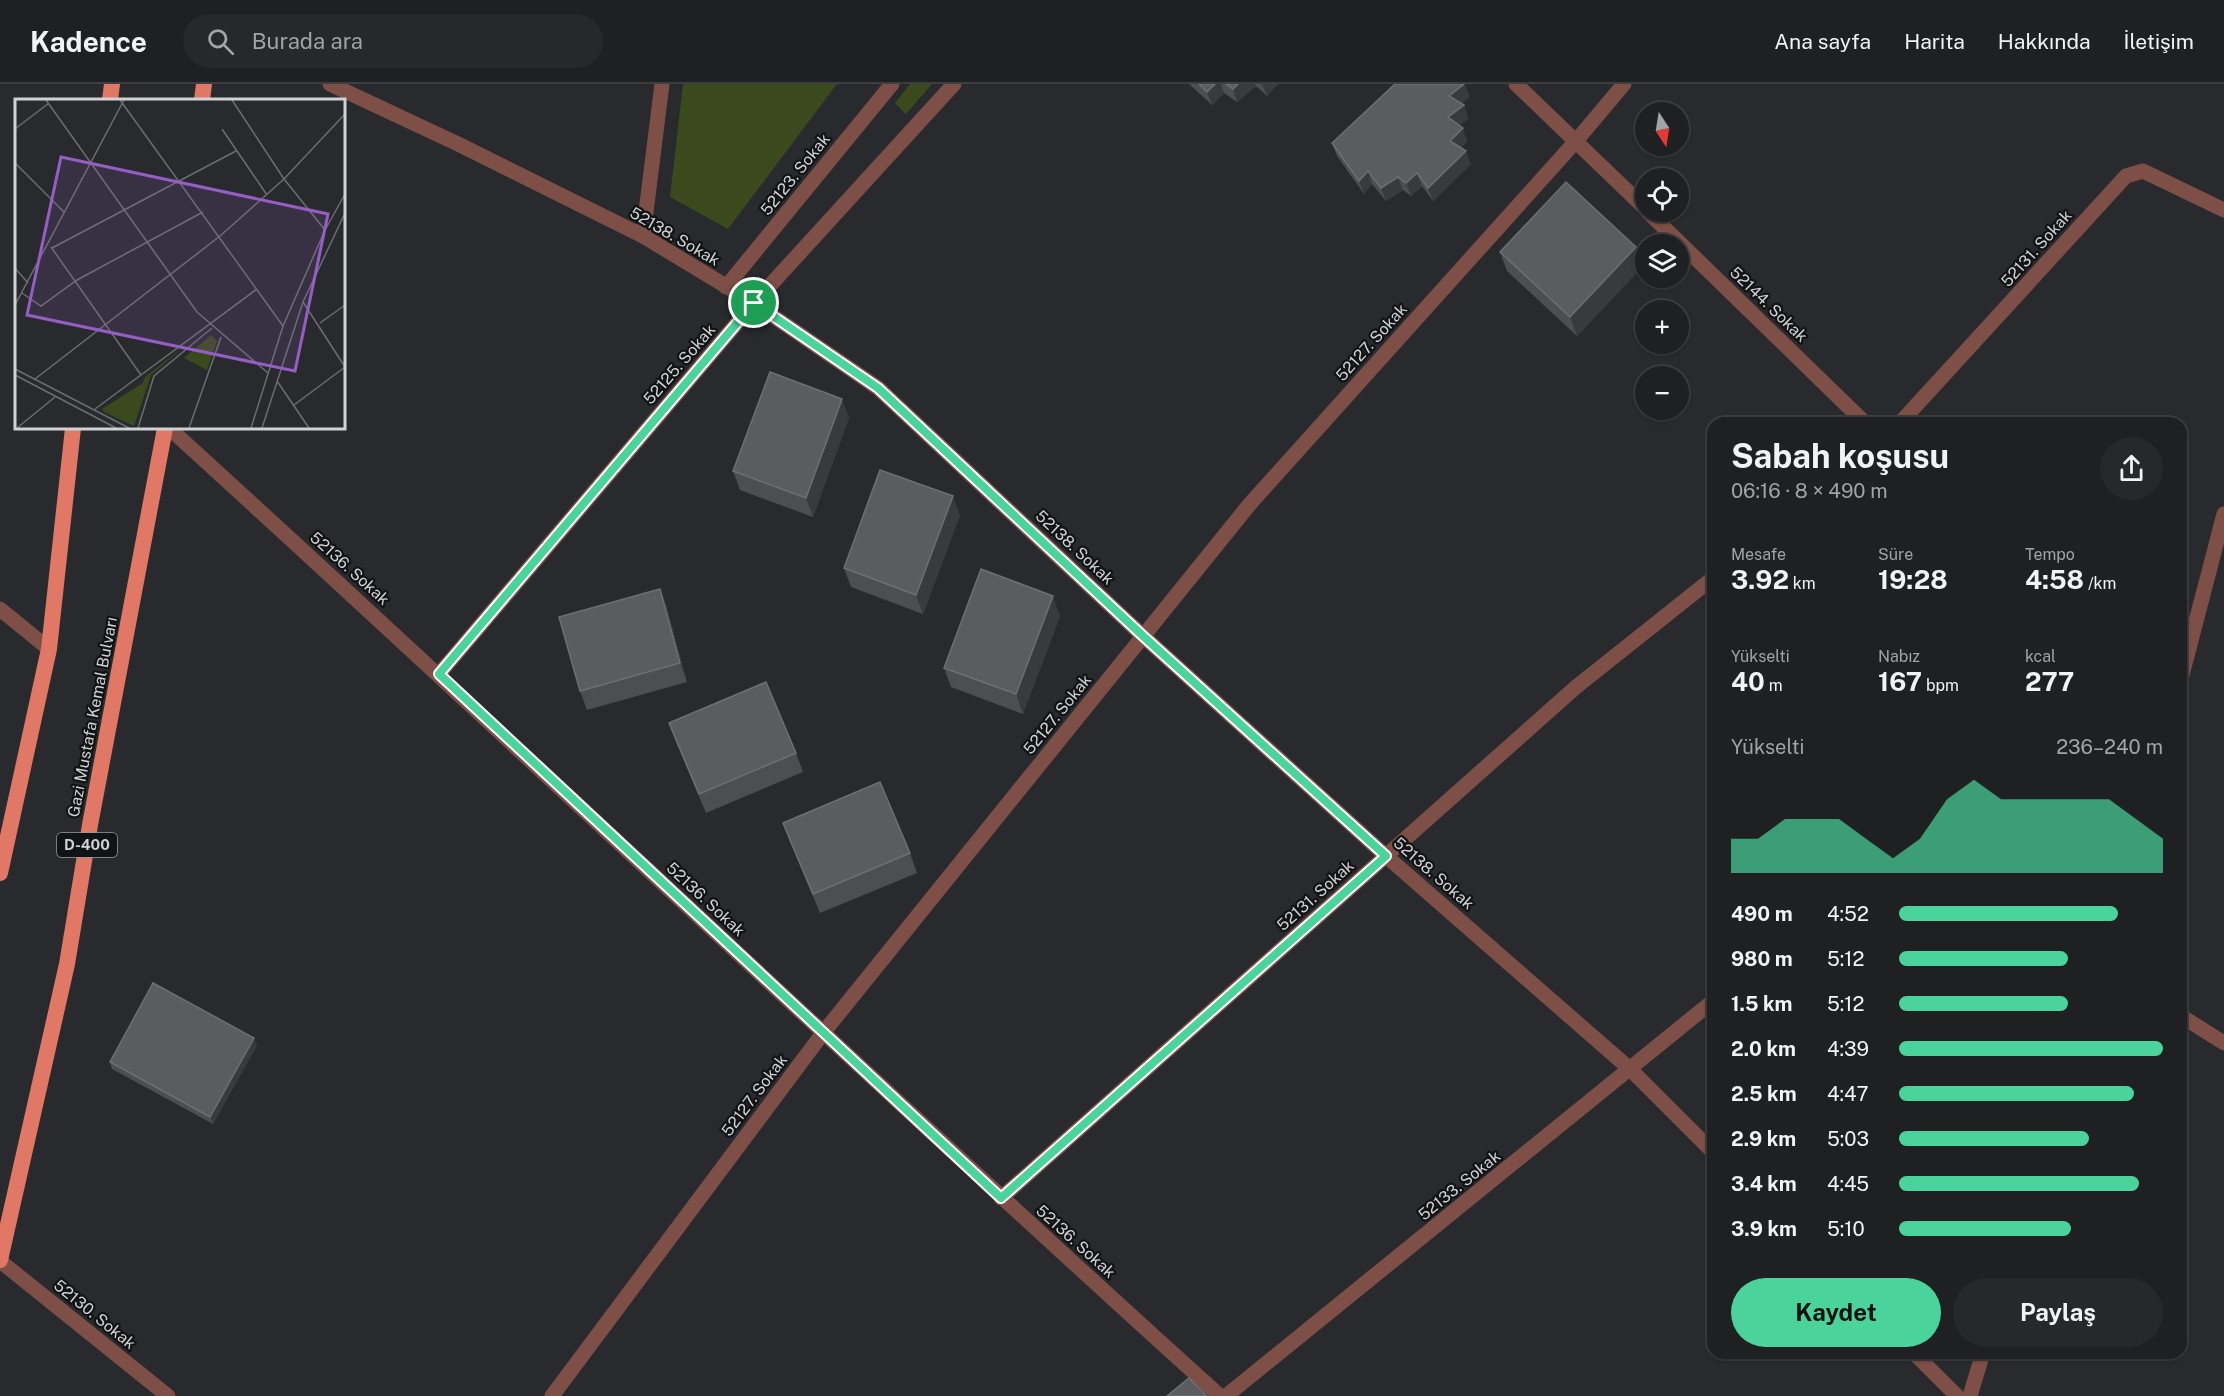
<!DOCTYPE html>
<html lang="tr">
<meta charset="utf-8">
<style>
:root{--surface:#1e2022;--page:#26282a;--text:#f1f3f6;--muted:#a1a3a5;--line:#3c3e40;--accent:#4ad49c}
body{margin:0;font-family:"Public Sans",sans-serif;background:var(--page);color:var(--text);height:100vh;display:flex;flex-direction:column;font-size:22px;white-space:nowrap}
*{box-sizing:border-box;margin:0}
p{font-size:20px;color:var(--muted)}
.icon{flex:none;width:33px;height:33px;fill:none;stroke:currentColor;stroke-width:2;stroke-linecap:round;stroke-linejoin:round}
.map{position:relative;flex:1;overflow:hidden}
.drawer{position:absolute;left:1707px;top:333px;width:480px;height:942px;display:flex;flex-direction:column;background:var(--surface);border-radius:18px;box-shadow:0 2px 4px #0004,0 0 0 2px var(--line)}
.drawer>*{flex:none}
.needle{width:39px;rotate:168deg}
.controls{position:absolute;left:1635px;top:18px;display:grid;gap:12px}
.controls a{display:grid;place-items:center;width:54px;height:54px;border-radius:50%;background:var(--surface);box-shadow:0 2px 4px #0004,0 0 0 2px var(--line);font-size:30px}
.pin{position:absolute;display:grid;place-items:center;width:51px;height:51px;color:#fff;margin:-26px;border:3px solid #fff;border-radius:50%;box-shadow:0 2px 6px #0007}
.round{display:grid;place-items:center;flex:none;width:63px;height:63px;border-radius:32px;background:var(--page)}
.head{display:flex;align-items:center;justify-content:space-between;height:102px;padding:0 24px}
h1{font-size:33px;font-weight:700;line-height:45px}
.figures{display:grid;grid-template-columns:repeat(3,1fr);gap:9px;height:102px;padding:6px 24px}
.figures div{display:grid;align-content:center}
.figures b{font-size:26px;font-weight:700}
.figures small{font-size:16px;font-weight:400}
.figures p{font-size:16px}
.chart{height:168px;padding:12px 24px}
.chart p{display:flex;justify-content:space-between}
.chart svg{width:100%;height:108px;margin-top:6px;fill:var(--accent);opacity:.7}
.primary-button{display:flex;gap:12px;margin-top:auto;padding:12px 24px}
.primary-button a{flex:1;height:69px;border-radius:36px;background:var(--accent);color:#111;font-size:24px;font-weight:700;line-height:69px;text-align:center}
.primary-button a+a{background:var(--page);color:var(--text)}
ul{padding:0 24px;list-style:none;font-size:20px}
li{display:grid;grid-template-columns:96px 72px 1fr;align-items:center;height:45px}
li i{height:15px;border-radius:8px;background:var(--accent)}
header{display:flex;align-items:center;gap:36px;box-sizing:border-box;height:84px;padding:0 30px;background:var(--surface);border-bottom:2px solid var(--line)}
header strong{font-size:28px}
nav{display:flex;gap:33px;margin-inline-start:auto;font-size:21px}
.search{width:420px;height:54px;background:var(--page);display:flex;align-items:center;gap:15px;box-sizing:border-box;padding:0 21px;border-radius:33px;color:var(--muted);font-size:22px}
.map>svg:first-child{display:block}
.green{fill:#3b4a1c}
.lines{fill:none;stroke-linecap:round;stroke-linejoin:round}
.minor{stroke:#7e4f47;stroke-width:15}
.trunk{stroke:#e07865;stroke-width:16}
.wall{fill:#4c4e52}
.shaded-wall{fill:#383a3d}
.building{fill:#5a5c60;stroke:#6d6f72;stroke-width:1.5}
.route-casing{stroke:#fff;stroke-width:12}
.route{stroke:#4ad49c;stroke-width:8}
.labels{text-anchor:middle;stroke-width:4.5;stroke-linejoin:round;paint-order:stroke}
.shield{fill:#121314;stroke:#97999a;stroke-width:1.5}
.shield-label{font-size:15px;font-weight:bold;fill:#d0d2d4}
.street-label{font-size:16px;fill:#d0d2d4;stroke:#121314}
.inset-road{fill:none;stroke:#6b6d70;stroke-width:1.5}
.view{fill:#945ec5;fill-opacity:0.15;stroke:#945ec5;stroke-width:3}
.inset-edge{fill:none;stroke:#d0d2d4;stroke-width:3}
</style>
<header>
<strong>Kadence</strong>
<div class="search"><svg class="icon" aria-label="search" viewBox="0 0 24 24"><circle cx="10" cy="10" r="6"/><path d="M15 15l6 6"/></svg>Burada ara</div>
<nav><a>Ana sayfa</a><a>Harita</a><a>Hakkında</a><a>İletişim</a></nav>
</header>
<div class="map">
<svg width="2224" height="1312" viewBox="0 0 2224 1312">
<rect width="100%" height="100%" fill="#282a2d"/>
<path class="green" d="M683,0H837L728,145L670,113Z
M910,0H932L906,30L895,19Z"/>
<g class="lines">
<path class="minor" d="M330,0L458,60L643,152L754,219L878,304L1143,552L1386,772L1630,985L1713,1068
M1516,0L1646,125
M1648,128L1865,339
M643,152L662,0
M726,203L892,0
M1900,339L2126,92L2143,87L2224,126
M169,344C521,664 866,993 1220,1312
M0,525L49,565
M439,590L754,219L954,0
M2181,595L2224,430
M2181,932L2224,959
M1001,1114L1576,603L1713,494
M0,1177L168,1312
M1914,1269L1957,1312
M552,1312L823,949L1249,421L1576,57L1624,0
M1226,1312L1713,917
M1970,1312L1983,1269"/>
<path class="trunk" d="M110,16L112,0
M202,16L204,0
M0,789L49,565L73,344
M0,1176L67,880L90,741L165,344"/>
</g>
<path class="wall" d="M1189,0H1278L1267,12L1256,2L1237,18L1224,9L1212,21Z
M1470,12L1461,20L1464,21L1468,35L1459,41L1467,57L1461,64L1471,80L1433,117L1422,102L1411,112L1403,106L1386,117L1372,100L1364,110L1337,72L1332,59Z
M1636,163L1643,182L1577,252L1507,187L1500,168Z
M849,334L813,433L740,406L733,387Z
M960,431L923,530L851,503L844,484Z
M660,505L667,524L687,598L587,626L580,607Z
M1060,532L1023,630L951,603L944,584Z
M669,639L796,669L803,688L706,729L676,658Z
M783,739L910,769L917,789L820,829L790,758Z
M257,961L213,1040L112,985L110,978Z"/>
<path class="shaded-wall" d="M1215,0H1221L1224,9L1212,21L1207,8Z
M1238,0H1255L1256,2L1237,18L1233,5Z
M1262,0H1278L1267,12Z
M1464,0H1465L1470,12L1454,25L1449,12Z
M1464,21L1468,35L1453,46L1448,33Z
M1463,44L1467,57L1455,70L1450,57Z
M1466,67L1471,80L1433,117L1428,104Z
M1368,87L1372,100L1364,110L1359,97Z
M1417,89L1422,102L1411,112L1406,99Z
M1398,93L1403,106L1386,117L1381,104Z
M1636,163L1643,182L1577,252L1570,233Z
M842,315L849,334L813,433L806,414Z
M953,412L960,431L923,530L916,511Z
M660,505L667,524L687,598L680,579Z
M1053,512L1060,532L1023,630L1016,610Z
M254,954L257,961L213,1040L210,1033Z"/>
<path class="building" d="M1199,0H1215L1207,8Z
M1226,0H1238L1233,5Z
M1395,0H1464L1449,12L1464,21L1448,33L1463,44L1450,57L1466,67L1428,104L1417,89L1406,99L1398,93L1381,104L1368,87L1359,97L1332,59Z
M1566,98L1636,163L1570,233L1500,168Z
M770,288L842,315L806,414L733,387Z
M880,386L953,412L916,511L844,484Z
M981,485L1053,512L1016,610L944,584Z
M660,505L680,579L580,607L559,533Z
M766,598L796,669L699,710L669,639Z
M880,698L910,769L813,810L783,739Z
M153,899L254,954L210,1033L110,978Z
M1189,1294L1207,1312H1167Z"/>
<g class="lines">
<defs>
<path id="route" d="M754,219L878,304L1143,552L1386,772L1001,1114L439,590Z"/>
</defs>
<use href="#route" class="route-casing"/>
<use href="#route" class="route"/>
</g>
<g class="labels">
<rect class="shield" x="57" y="749" width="60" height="24" rx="4.5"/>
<g class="shield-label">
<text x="87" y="766">D-400</text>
</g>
<g class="street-label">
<text transform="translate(795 90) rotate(-51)" y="6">52123. Sokak</text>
<text transform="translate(675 152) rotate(30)" y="6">52138. Sokak</text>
<text transform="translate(2036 164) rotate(-48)" y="6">52131. Sokak</text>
<text transform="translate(1769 220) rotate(44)" y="6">52144. Sokak</text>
<text transform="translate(1371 258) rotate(-48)" y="6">52127. Sokak</text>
<text transform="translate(679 280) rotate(-49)" y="6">52125. Sokak</text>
<text transform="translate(1075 463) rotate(43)" y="6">52138. Sokak</text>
<text transform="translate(350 484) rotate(42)" y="6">52136. Sokak</text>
<text transform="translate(1057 630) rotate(-51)" y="6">52127. Sokak</text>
<text transform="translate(92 633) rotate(-79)" y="6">Gazi Mustafa Kemal Bulvarı</text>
<text transform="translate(1434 789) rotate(41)" y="6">52138. Sokak</text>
<text transform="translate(1315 811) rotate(-42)" y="6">52131. Sokak</text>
<text transform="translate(706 815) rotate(43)" y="6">52136. Sokak</text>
<text transform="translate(754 1011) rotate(-53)" y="6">52127. Sokak</text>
<text transform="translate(1459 1101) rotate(-39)" y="6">52133. Sokak</text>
<text transform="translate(1076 1157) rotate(42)" y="6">52136. Sokak</text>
<text transform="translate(95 1230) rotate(39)" y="6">52130. Sokak</text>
</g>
</g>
<g transform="translate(15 15)">
<rect width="330" height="330" fill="#282a2d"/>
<path d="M196,236L202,242L192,271L169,259ZM171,246L136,276L119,327L89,313L87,310L128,284L130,278Z" fill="#3b4a1c"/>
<path class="inset-road" d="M31,1L182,213L253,274M105,1L268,227M217,1L269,80L310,131M0,30L34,4M207,30L252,96M0,64L49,113M36,148L126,276M37,149L221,52M0,169L13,184M7,194L26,207L62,181L188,113M288,203L330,268M0,206L109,1M305,224L330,206M0,270L114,329M0,276L101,329M20,280L205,137L269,80L330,15M262,282L294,329M279,306L330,268M80,310L242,190M2,329L40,298M123,329L139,277L197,229M174,329L206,238M236,329L268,227L310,131L330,95M247,329L288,203L330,114"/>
<path class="view" d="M46,58L313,115L280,272L12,216Z"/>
<rect width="330" height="330" class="inset-edge"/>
</g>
</svg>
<div class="controls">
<a><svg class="needle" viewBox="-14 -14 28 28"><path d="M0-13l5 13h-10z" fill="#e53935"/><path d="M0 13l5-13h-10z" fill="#a1a3a5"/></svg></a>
<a><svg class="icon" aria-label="locate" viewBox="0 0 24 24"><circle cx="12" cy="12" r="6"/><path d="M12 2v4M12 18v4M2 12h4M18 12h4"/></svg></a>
<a><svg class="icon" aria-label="layers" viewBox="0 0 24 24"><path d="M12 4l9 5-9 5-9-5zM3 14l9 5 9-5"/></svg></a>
<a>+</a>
<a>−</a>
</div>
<div class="pin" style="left:754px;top:219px;background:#1e9e55"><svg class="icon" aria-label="arrive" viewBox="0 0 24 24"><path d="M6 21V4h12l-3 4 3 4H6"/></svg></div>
<section class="drawer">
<div class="head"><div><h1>Sabah koşusu</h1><p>06:16 · 8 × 490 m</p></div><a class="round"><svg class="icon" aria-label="share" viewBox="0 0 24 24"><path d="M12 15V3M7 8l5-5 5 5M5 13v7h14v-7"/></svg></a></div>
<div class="figures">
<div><p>Mesafe</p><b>3.92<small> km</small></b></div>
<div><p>Süre</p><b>19:28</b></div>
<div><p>Tempo</p><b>4:58<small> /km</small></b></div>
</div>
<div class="figures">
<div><p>Yükselti</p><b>40<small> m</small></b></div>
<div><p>Nabız</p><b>167<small> bpm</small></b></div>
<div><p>kcal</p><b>277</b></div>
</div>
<div class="chart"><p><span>Yükselti</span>236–240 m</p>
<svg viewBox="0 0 160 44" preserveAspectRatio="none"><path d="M0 44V30L10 30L20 22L30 22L40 22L50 30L60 38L70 30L80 14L90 6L100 14L110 14L120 14L130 14L140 14L150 22L160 30V44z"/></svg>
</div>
<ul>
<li><b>490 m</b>4:52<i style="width:83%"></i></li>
<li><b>980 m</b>5:12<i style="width:64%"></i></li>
<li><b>1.5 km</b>5:12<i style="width:64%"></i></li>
<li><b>2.0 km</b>4:39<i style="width:100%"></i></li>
<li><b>2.5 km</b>4:47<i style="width:89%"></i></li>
<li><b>2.9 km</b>5:03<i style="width:72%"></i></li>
<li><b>3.4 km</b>4:45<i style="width:91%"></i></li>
<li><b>3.9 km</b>5:10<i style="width:65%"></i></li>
</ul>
<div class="primary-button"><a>Kaydet</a><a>Paylaş</a></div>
</section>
</div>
